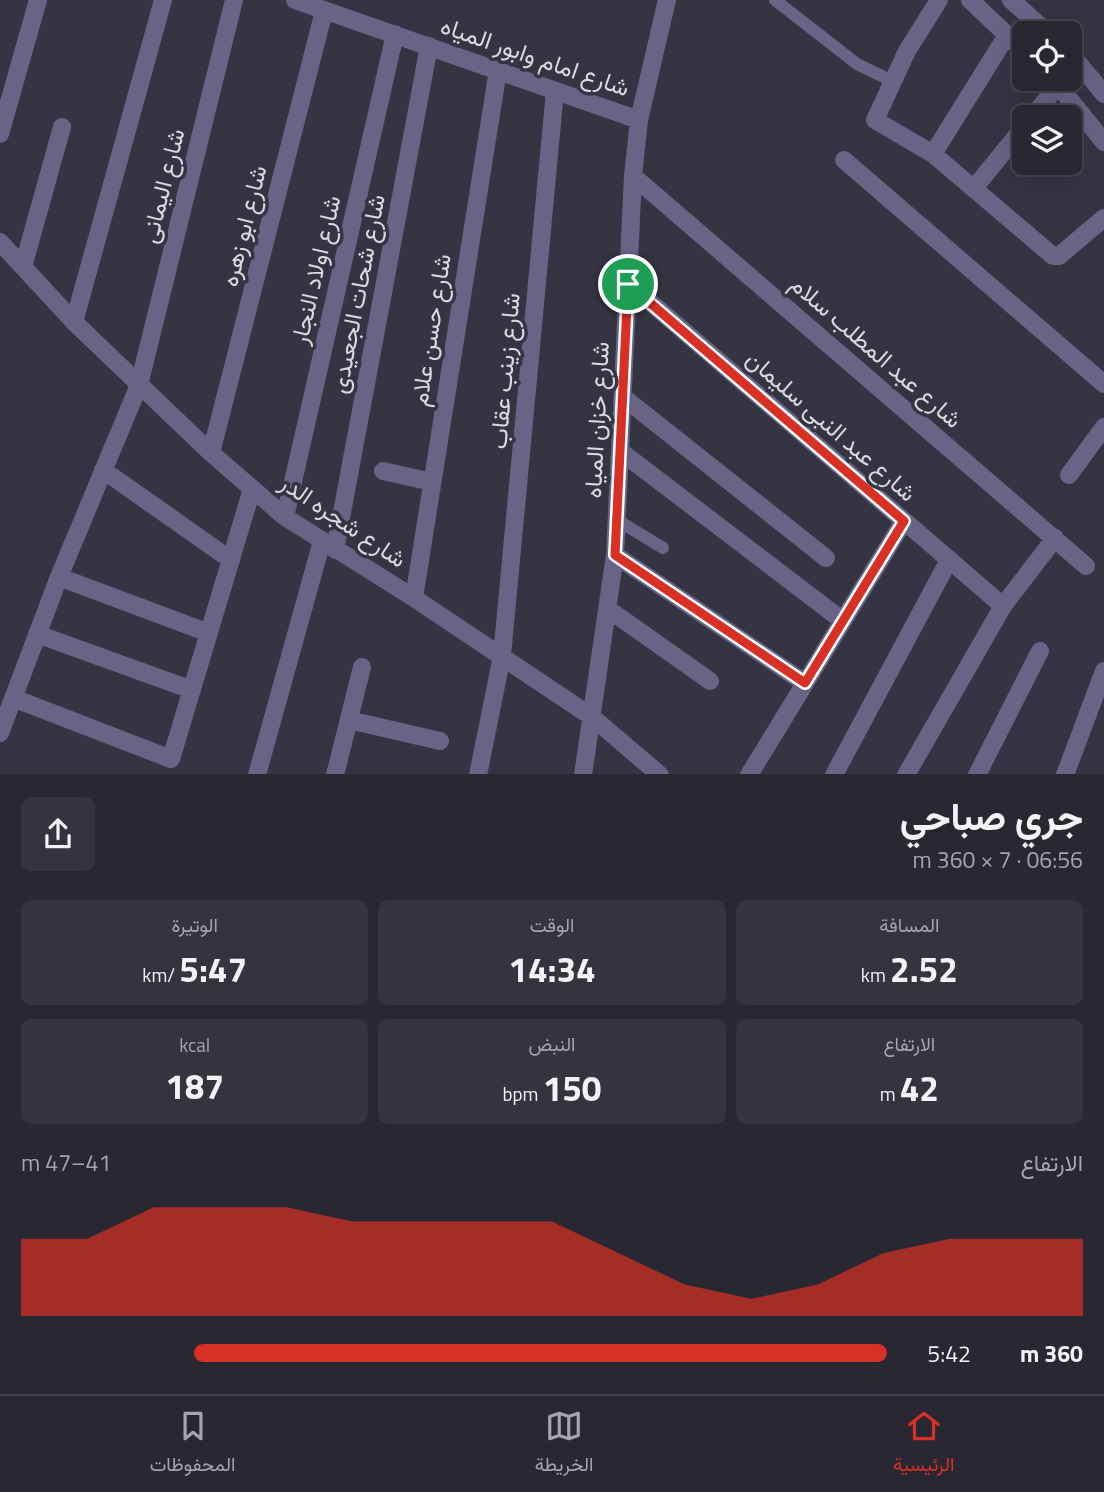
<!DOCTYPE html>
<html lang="ar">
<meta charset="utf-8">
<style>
:root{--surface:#282732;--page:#34333e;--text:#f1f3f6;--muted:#a5a5ac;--line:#44444d;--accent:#d93025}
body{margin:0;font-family:"Titillium Web",Vazirmatn,sans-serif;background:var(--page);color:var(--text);direction:rtl;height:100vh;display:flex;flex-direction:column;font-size:26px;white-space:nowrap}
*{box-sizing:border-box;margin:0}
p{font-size:23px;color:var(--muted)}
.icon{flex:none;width:38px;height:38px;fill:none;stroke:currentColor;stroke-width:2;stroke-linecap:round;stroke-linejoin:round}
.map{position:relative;height:774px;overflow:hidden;direction:ltr}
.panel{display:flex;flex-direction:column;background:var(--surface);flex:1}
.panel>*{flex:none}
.buttons{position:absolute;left:1012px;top:21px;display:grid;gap:14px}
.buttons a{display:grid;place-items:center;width:70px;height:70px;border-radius:10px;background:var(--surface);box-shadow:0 7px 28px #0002,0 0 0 2px var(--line);font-size:35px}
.pin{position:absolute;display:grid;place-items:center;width:60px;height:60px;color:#fff;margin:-30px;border:4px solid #fff;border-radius:50%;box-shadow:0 2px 7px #0007}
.round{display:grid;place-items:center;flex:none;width:74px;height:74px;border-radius:10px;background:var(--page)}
.summary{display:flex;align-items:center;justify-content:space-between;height:119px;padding:0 21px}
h1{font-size:38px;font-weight:700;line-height:52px}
.figures{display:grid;grid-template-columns:repeat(3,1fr);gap:10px;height:119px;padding:7px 21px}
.figures div{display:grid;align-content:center;border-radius:10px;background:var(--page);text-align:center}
.figures b{font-size:35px;font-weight:700}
.figures small{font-size:19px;font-weight:400}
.figures p{font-size:19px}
.chart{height:196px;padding:14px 21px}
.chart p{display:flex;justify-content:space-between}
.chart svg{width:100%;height:126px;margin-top:7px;fill:var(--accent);opacity:.7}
ul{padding:0 21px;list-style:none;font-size:23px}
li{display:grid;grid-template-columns:112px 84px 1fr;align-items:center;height:52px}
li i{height:18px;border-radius:9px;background:var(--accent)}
.menu{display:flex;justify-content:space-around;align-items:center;height:98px;border-top:2px solid var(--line);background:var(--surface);font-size:19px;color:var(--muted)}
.menu a{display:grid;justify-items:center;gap:4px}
.menu .on{color:var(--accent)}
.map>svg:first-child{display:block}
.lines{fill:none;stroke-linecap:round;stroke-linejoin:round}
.lane{stroke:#676486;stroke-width:12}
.street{stroke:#676486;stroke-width:18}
.route-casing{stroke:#fff;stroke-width:14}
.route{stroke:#d93025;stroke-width:9}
.labels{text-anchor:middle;stroke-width:7;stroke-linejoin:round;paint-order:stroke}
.street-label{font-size:24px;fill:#d9d9e2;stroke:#353443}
</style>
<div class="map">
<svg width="1104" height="775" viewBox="0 0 1104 775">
<rect width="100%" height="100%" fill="#353443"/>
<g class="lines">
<path class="lane" d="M775,0L857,64L892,81
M617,520L663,548"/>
<path class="street" d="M295,0L639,120
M939,0L907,51L875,120L933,154L1053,256H1059L1104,218
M970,0L1024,51
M1011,0L1048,33
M1069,52L1104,94
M1053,79L1104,142
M1032,117L1059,84
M0,134L38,0
M933,154L1007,35
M844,160L1104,384
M633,176L1086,566
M975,187L1024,127
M0,242L74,322L211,453L285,517L414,598L592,717L660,775
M23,267L62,127
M628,283L1003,606
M74,322L163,0
M623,397L826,558
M620,451L843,621
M211,453L324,11
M103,470L231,560
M383,471L432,482
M1069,475L1104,427
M285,517L395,34
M335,550L429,46
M615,555L805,683
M59,577L209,633
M414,598L498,70
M608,609L710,681
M37,634L192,690
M13,698L171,759L252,489
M349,720L440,741
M0,733L59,577L139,385L234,0
M257,775L322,541
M335,775L362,667
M478,775L502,656L555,91
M583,775L615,555L633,176L639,120L667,0
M749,775L904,521
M834,775L949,560
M906,775L1003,606L1055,538
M977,775L1040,651
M1065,775L1104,671"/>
</g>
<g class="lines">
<defs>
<path id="route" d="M628,284L904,521L805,683L615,555Z"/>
</defs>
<use href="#route" class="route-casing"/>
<use href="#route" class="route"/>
</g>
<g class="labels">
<g class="street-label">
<text transform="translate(535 57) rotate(19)" y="8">شارع امام وابور المياه</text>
<text transform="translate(163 186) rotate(-76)" y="8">شارع اليمانى</text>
<text transform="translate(244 226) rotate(-76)" y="8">شارع ابو زهره</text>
<text transform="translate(316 270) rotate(-77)" y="8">شارع اولاد النجار</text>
<text transform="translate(358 294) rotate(-79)" y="8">شارع شحات الجعيدى</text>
<text transform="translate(431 330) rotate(-81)" y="8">شارع حسن علام</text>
<text transform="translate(876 352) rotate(41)" y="8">شارع عبد المطلب سلام</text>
<text transform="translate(505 371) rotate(-85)" y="8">شارع زينب عقاب</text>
<text transform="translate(597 420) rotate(-87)" y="8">شارع خزان المياه</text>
<text transform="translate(831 426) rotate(41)" y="8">شارع عبد النبى سليمان</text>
<text transform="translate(343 521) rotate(34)" y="8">شارع شجره الدر</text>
</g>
</g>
</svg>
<div class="buttons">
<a><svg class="icon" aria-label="locate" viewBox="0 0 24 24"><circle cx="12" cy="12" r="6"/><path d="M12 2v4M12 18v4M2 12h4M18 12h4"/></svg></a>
<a><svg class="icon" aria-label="layers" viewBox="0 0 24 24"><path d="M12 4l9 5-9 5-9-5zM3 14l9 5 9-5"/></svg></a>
</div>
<div class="pin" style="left:628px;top:284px;background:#1e9e55"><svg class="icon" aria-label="arrive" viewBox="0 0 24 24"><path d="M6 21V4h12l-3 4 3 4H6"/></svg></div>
</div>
<section class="panel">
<div class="summary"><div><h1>جري صباحي</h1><p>06:56 · 7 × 360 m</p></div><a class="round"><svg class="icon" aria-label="share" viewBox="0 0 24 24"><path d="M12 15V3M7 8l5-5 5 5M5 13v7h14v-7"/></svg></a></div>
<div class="figures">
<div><p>المسافة</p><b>2.52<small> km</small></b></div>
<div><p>الوقت</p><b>14:34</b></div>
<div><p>الوتيرة</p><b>5:47<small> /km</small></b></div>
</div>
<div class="figures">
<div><p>الارتفاع</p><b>42<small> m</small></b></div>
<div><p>النبض</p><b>150<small> bpm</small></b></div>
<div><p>kcal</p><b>187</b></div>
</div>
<div class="chart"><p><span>الارتفاع</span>41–47 m</p>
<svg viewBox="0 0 160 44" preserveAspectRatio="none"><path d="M0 44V17L10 17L20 6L30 6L40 6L50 11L60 11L70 11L80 11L90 22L100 33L110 38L120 33L130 22L140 17L150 17L160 17V44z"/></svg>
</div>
<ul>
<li><b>360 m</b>5:42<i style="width:80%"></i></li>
</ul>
</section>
<nav class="menu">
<a class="on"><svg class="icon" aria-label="home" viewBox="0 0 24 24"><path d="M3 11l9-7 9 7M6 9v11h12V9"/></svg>الرئيسية</a>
<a><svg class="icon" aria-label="map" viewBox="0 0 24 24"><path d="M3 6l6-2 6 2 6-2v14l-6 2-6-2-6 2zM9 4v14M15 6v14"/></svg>الخريطة</a>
<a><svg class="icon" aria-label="saved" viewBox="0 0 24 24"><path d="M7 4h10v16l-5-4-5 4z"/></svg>المحفوظات</a>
</nav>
